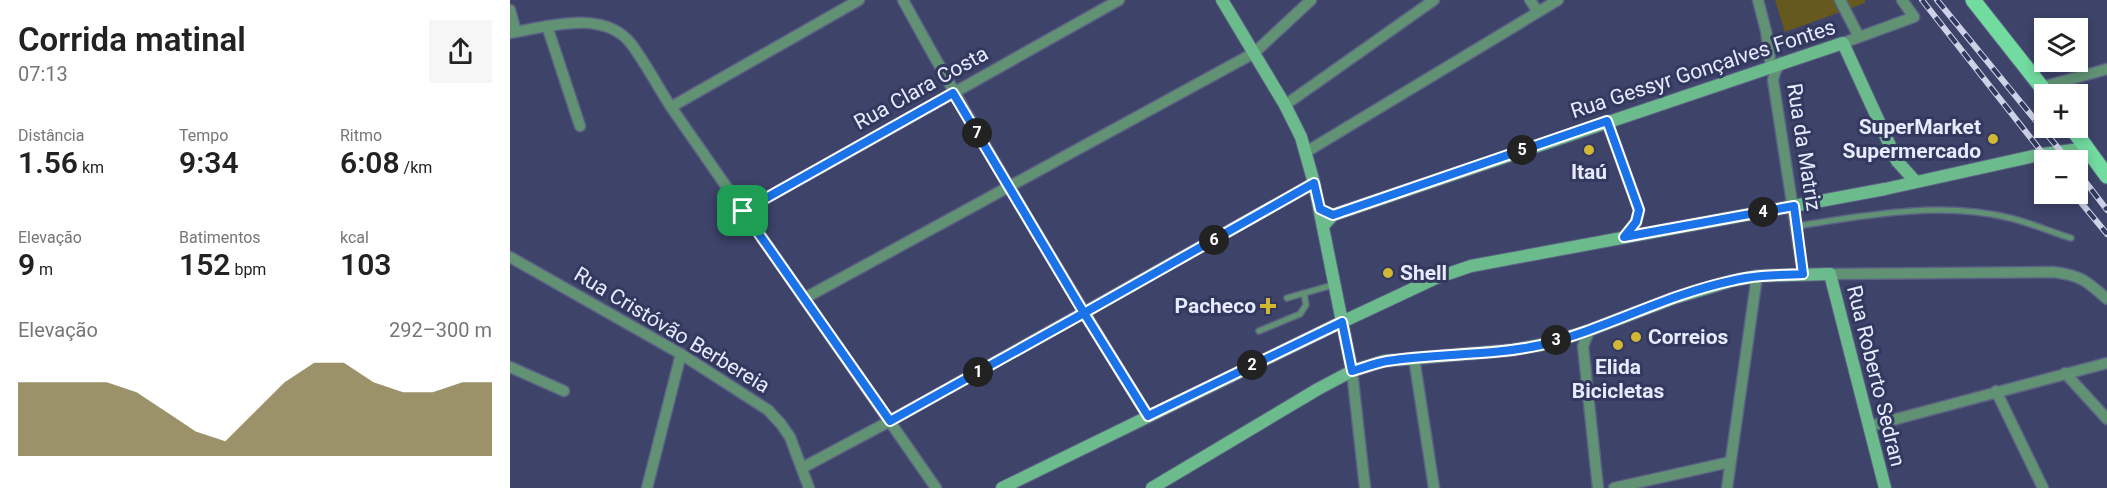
<!DOCTYPE html>
<html lang="pt">
<meta charset="utf-8">
<style>
:root{--surface:#fff;--page:#f6f6f6;--text:#222;--muted:#767676;--accent:#71652b}
body{margin:0;font-family:Roboto,sans-serif;background:var(--page);color:var(--text);height:100vh;display:flex;flex-direction:column;font-size:22px;white-space:nowrap}
*{box-sizing:border-box;margin:0}
p{font-size:20px;color:var(--muted)}
.icon{flex:none;width:33px;height:33px;fill:none;stroke:currentColor;stroke-width:2;stroke-linecap:round;stroke-linejoin:round}
.map{position:relative;flex:1;overflow:hidden}
.details{display:flex;flex-direction:column;background:var(--surface);width:510px}
.details>*{flex:none}
.buttons{position:absolute;left:1524px;top:18px;display:grid;gap:12px}
.buttons a{display:grid;place-items:center;width:54px;height:54px;border-radius:0px;background:var(--surface);box-shadow:0 3px 9px #0003;font-size:30px}
.pin{position:absolute;display:grid;place-items:center;width:51px;height:51px;color:#fff;margin:-26px;border-radius:12px;box-shadow:0 3px 9px #0006}
.km{position:absolute;width:30px;height:30px;margin:-15px;border-radius:50%;background:#222;color:#fff;font-size:16px;line-height:30px;text-align:center}
.round{display:grid;place-items:center;flex:none;width:63px;height:63px;border-radius:0px;background:var(--page)}
.headline{display:flex;align-items:center;justify-content:space-between;height:102px;padding:0 18px}
h1{font-size:33px;font-weight:600;line-height:45px}
.metrics{display:grid;grid-template-columns:repeat(3,1fr);gap:9px;height:102px;padding:6px 18px}
.metrics div{display:grid;align-content:center}
.metrics b{font-size:30px;font-weight:600}
.metrics small{font-size:16px;font-weight:400}
.metrics p{font-size:16px}
.chart{height:168px;padding:12px 18px}
.chart p{display:flex;justify-content:space-between}
.chart svg{width:100%;height:108px;margin-top:6px;fill:var(--accent);opacity:.7}
main{display:flex;flex:1;min-height:0}
.map>svg:first-child{display:block}
.green{fill:#66591e}
.lines{fill:none;stroke-linecap:round;stroke-linejoin:round}
.lane-casing{stroke:#5c6184;stroke-width:8}
.street-casing{stroke:#5c6184;stroke-width:13}
.secondary-casing{stroke:#5c6184;stroke-width:14}
.primary-casing{stroke:#5c6184;stroke-width:17}
.lane{stroke:#619274;stroke-width:5}
.street{stroke:#619274;stroke-width:10}
.secondary{stroke:#6cbb8c;stroke-width:12}
.primary{stroke:#72db9f;stroke-width:15}
.rail-casing{stroke:#cdd2e8;stroke-width:6}
.rail{stroke:#33385e;stroke-width:4;stroke-dasharray:11;stroke-linecap:butt}
.route-casing{stroke:#fff;stroke-width:12}
.route{stroke:#1a73e8;stroke-width:8}
.poi-dot{fill:#d2b735;stroke:#33385e;stroke-width:2}
.labels{text-anchor:middle;stroke-width:6;stroke-linejoin:round;paint-order:stroke}
.street-label{font-size:21px;fill:#e7ebff;stroke:#33385e}
.poi-label{font-size:21px;font-weight:bold;fill:#e7ebff;stroke:#33385e;text-anchor:end}
</style>
<main>
<section class="details">
<div class="headline"><div><h1>Corrida matinal</h1><p>07:13</p></div><a class="round"><svg class="icon" aria-label="share" viewBox="0 0 24 24"><path d="M12 15V3M7 8l5-5 5 5M5 13v7h14v-7"/></svg></a></div>
<div class="metrics">
<div><p>Distância</p><b>1.56<small> km</small></b></div>
<div><p>Tempo</p><b>9:34</b></div>
<div><p>Ritmo</p><b>6:08<small> /km</small></b></div>
</div>
<div class="metrics">
<div><p>Elevação</p><b>9<small> m</small></b></div>
<div><p>Batimentos</p><b>152<small> bpm</small></b></div>
<div><p>kcal</p><b>103</b></div>
</div>
<div class="chart"><p><span>Elevação</span>292–300 m</p>
<svg viewBox="0 0 160 44" preserveAspectRatio="none"><path d="M0 44V14L10 14L20 14L30 14L40 18L50 26L60 34L70 38L80 26L90 14L100 6L110 6L120 14L130 18L140 18L150 14L160 14V44z"/></svg>
</div>
</section>
<div class="map">
<svg width="1597" height="488" viewBox="0 0 1597 488">
<rect width="100%" height="100%" fill="#3d4369"/>
<path class="green" d="M1265,0H1355V3L1275,32Z"/>
<g class="lines">
<defs>
<path id="lane" d="M1287,226C1357,215 1430,201 1500,218C1521,223 1541,232 1561,238
M777,298L823,285
M749,331L790,314L796,305L794,293"/>
<path id="street" d="M393,0C470,141 553,279 638,416
M1020,0L1028,12
M1248,0L1256,31L1261,66
M1330,0L1349,37
M0,10L6,32
M37,26L70,126
M0,33C37,27 95,8 122,45C136,64 148,87 161,107L426,488
M1333,43L1404,17L1392,0
M1270,63L1265,72L1263,80L1293,274
M1532,87L1597,69
M775,105L924,0
M161,107L349,0
M1097,121L1129,210L1126,222L1114,237
M796,152L1048,0
M233,211L609,0
M0,257L171,354L258,410L271,424L280,437L299,488
M1320,274L1543,272C1570,275 1577,281 1597,299
M295,298L744,53L801,0
M1079,331L1073,346L1088,488
M904,358L924,488
M0,367L54,391
M842,371L855,488
M1555,373L1597,419
M1486,391L1533,488
M1360,426L1597,363
M292,468L380,421L804,183
M137,488L171,354
M1104,488L1220,462
M1217,488L1247,276"/>
<path id="secondary" d="M712,0L775,105L791,137L804,183L842,371
M813,226L823,215L1333,43L1387,161L1405,181
M492,488L832,322L926,278L961,266L1375,189L1533,154L1563,150L1580,153
M642,488L808,389L842,371L874,361L1002,350L1030,345L1072,333L1164,298L1221,281L1247,276L1320,274L1375,488"/>
<path id="primary" d="M1463,0L1537,94
M1562,128L1597,176"/>
</defs>
<use href="#lane" class="lane-casing"/>
<use href="#street" class="street-casing"/>
<use href="#secondary" class="secondary-casing"/>
<use href="#primary" class="primary-casing"/>
<use href="#lane" class="lane"/>
<use href="#street" class="street"/>
<use href="#secondary" class="secondary"/>
<use href="#primary" class="primary"/>
<defs>
<path id="rail" d="M1412,0L1538,160
M1427,0L1558,160
M1568,172L1597,210
M1564,194L1597,234"/>
</defs>
<use href="#rail" class="rail-casing"/>
<use href="#rail" class="rail"/>
</g>
<g class="lines">
<defs>
<path id="route" d="M233,211L380,421L574,313L638,416L832,322L842,371C853,368 865,363 877,361C928,353 981,356 1031,345C1096,329 1155,295 1221,281C1245,275 1269,275 1293,274L1284,206L1114,237L1126,222L1129,210L1097,121L823,215L810,209L804,183L574,313L443,93L233,211"/>
</defs>
<use href="#route" class="route-casing"/>
<use href="#route" class="route"/>
</g>
<g class="poi-dot">
<circle cx="1483" cy="139" r="6"/>
<circle cx="1079" cy="150" r="6"/>
<circle cx="878" cy="273" r="6"/>
<path d="M755 297h6v6h6v6h-6v6h-6v-6h-6v-6h6z"/>
<circle cx="1126" cy="337" r="6"/>
<circle cx="1108" cy="345" r="6"/>
</g>
<g class="labels">
<g class="street-label">
<text transform="translate(1193 69) rotate(-18)" y="7">Rua Gessyr Gonçalves Fontes</text>
<text transform="translate(411 88) rotate(-29)" y="7">Rua Clara Costa</text>
<text transform="translate(1294 147) rotate(81)" y="7">Rua da Matriz</text>
<text transform="translate(162 330) rotate(31)" y="7">Rua Cristóvão Berbereia</text>
<text transform="translate(1366 376) rotate(76)" y="7">Rua Roberto Sedran</text>
</g>
<g class="poi-label">
<text x="1471" y="134">SuperMarket<tspan x="1471" dy="24">Supermercado</tspan></text>
<text x="1079" y="179" text-anchor="middle">Itaú</text>
<text x="890" y="280" text-anchor="start">Shell</text>
<text x="746" y="313">Pacheco</text>
<text x="1138" y="344" text-anchor="start">Correios</text>
<text x="1108" y="374" text-anchor="middle">Elida<tspan x="1108" dy="24">Bicicletas</tspan></text>
</g>
</g>
</svg>
<div class="buttons">
<a><svg class="icon" aria-label="layers" viewBox="0 0 24 24"><path d="M12 4l9 5-9 5-9-5zM3 14l9 5 9-5"/></svg></a>
<a>+</a>
<a>−</a>
</div>
<div class="pin" style="left:233px;top:211px;background:#1e9e55"><svg class="icon" aria-label="arrive" viewBox="0 0 24 24"><path d="M6 21V4h12l-3 4 3 4H6"/></svg></div>
<b class="km" style="left:468px;top:372px">1</b>
<b class="km" style="left:742px;top:365px">2</b>
<b class="km" style="left:1046px;top:340px">3</b>
<b class="km" style="left:1253px;top:212px">4</b>
<b class="km" style="left:1012px;top:150px">5</b>
<b class="km" style="left:704px;top:240px">6</b>
<b class="km" style="left:467px;top:133px">7</b>
</div>
</main>
